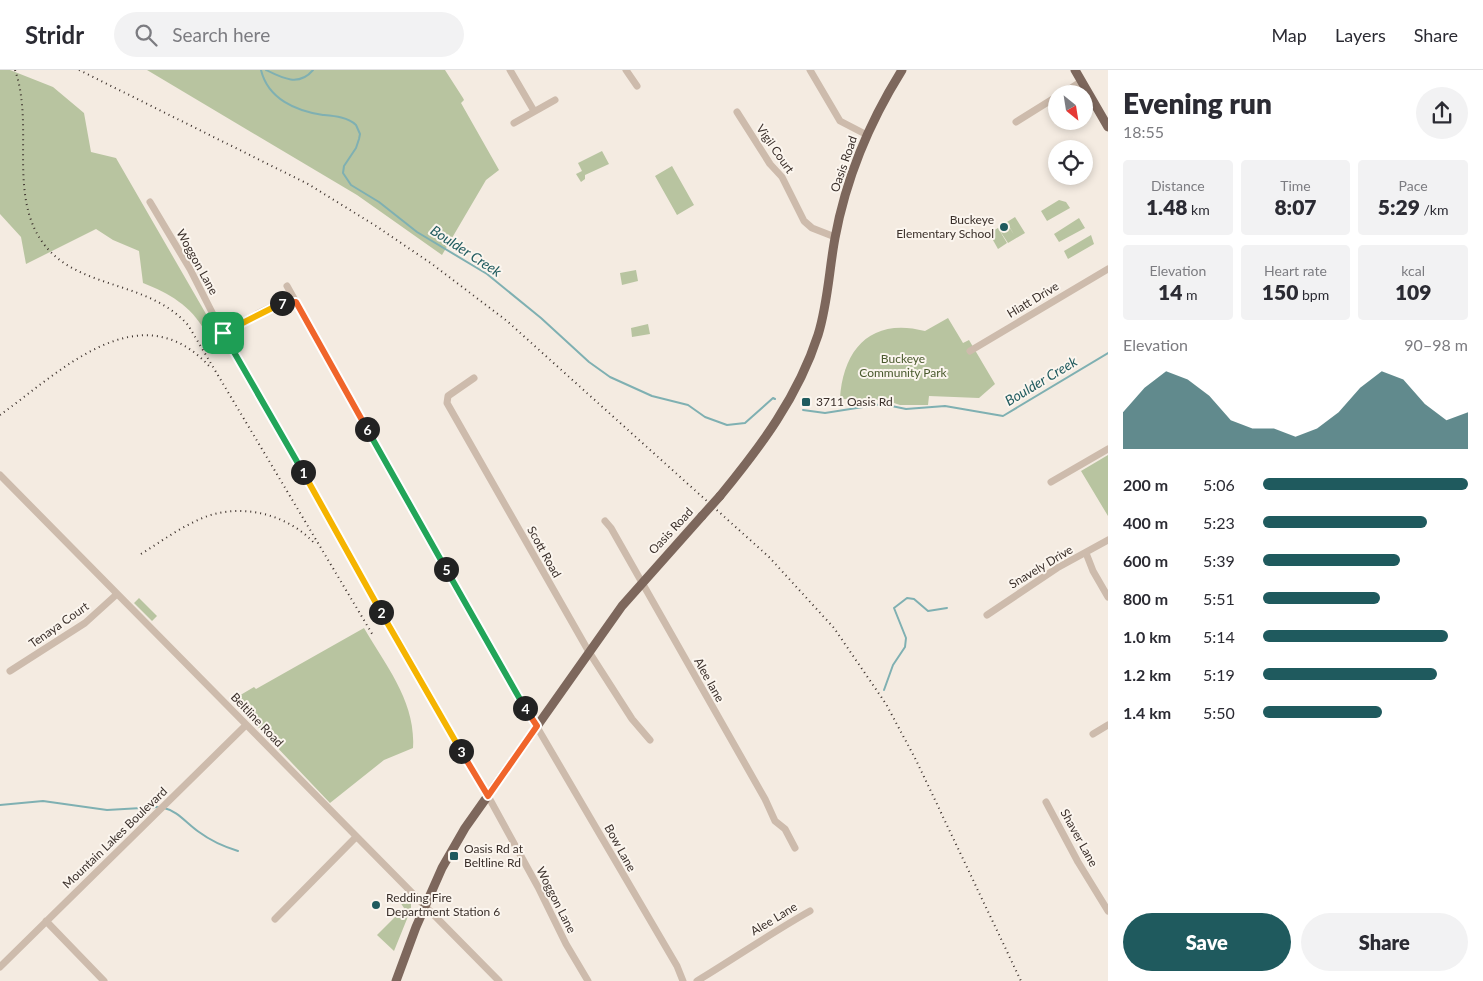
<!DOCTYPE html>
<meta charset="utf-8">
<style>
:root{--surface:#fff;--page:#f2f2f3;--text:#2b2b33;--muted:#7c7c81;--line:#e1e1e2;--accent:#1f5a5e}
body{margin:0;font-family:Lato,sans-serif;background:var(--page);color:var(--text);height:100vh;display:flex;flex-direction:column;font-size:19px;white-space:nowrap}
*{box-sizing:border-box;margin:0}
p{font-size:16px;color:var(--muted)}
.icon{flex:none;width:28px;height:28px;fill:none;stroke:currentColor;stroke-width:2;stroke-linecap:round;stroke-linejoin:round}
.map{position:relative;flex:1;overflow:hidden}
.sheet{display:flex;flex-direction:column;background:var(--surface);width:375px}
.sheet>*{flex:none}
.needle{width:32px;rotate:150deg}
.tools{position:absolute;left:1048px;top:15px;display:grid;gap:10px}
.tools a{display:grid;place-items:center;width:45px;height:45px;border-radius:50%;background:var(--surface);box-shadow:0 2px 8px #0003;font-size:25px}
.pin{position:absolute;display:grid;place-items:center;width:42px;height:42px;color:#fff;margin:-21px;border-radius:10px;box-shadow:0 2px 8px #0006}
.km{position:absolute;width:25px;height:25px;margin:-12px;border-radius:50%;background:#222;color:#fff;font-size:14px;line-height:25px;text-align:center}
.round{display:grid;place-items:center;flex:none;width:52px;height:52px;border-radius:26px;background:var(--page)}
.summary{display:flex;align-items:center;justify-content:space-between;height:85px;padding:0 15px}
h1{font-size:28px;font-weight:800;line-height:38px}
.stats{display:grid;grid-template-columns:repeat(3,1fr);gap:8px;height:85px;padding:5px 15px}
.stats div{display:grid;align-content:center;border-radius:5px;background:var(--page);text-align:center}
.stats b{font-size:21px;font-weight:800}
.stats small{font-size:14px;font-weight:400}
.stats p{font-size:14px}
.chart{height:140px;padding:10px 15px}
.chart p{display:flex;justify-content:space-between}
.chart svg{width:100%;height:90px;margin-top:5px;fill:var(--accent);opacity:.7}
.button{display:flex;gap:10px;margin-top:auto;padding:10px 15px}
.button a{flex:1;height:58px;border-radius:30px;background:var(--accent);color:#fff;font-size:20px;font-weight:800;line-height:58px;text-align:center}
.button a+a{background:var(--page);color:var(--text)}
ul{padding:0 15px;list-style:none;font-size:16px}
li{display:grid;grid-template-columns:80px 60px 1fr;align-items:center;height:38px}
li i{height:12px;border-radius:6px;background:var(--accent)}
header{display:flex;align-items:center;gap:30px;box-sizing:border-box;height:70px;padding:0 25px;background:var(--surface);border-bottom:1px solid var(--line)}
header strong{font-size:24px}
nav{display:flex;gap:28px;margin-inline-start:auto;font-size:18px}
.search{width:350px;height:45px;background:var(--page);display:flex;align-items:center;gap:12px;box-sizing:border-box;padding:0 18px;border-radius:28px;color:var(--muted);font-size:19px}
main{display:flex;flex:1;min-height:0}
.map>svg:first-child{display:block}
.green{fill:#b8c4a0}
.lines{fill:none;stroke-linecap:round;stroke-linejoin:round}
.stream{stroke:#7fb0b2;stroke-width:2}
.minor{stroke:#cdbbac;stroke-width:7}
.major{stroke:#7d675c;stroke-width:9}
.rail{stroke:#3b302b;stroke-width:2;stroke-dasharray:1 4;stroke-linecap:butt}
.major-bridge{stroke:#7d675c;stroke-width:9}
.split-1-casing{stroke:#fff;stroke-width:10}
.split-2-casing{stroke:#fff;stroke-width:10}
.split-3-casing{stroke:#fff;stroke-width:10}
.split-4-casing{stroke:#fff;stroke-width:10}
.split-5-casing{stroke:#fff;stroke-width:10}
.split-6-casing{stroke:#fff;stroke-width:10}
.split-7-casing{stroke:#fff;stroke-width:10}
.split-8-casing{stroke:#fff;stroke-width:10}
.split-1{stroke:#22a559;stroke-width:6}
.split-2{stroke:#f5b400;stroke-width:6}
.split-3{stroke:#f5b400;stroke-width:6}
.split-4{stroke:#f0652b;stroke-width:6}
.split-5{stroke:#22a559;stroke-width:6}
.split-6{stroke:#22a559;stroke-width:6}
.split-7{stroke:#f0652b;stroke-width:6}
.split-8{stroke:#f5b400;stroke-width:6}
.poi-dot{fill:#1f5a5e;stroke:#fbf5ee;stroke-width:2}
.labels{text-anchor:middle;stroke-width:4;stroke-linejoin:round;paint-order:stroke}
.street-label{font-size:12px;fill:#3b302b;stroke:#fbf5ee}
.poi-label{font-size:12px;fill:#3b302b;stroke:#fbf5ee;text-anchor:start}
.park-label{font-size:12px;fill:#4a5a2e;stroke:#fbf5ee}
.water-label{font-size:14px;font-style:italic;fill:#1f5a5e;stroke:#fbf5ee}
</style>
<header>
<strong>Stridr</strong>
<div class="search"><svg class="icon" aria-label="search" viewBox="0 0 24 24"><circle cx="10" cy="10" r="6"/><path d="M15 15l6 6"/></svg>Search here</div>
<nav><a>Map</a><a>Layers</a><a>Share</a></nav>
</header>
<main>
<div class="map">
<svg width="1108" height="911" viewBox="0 0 1108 911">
<rect width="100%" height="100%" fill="#f4ebe1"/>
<path class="green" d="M0,0H10L53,17L84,43L91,82L116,88L213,256L205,261C191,236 169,223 143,213L139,181L113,170L96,159L26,194L21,167L0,144Z
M147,0H445L463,28L464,30L461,33L499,100L486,110L442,185L357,125Z
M602,81L609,94L585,105V109L581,112L576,104L582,101L578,93Z
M672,96L694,135L677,145L655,106Z
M1059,130L1066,132L1070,138L1047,151L1041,141Z
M1015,147L1025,163L1008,173L998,158L1007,153L1014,165L1007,152Z
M1079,148L1085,158L1059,172L1054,164Z
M998,158L1007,173L998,179L989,163Z
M1091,165L1094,174L1068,189L1064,181Z
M636,200L638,211L622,215L620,203Z
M948,248L963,273L969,270L995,314L979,328L929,326L928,335H900L885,330L840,329C843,278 872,247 925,261Z
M648,254L650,264L632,267L631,258Z
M1108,385V446L1081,401Z
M139,528L157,546L152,551L134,533Z
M364,558C386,596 416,632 413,678L384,690L330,733L232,630L254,617L256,619Z
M405,827L411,834V839L394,881L377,865L404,838L400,832Z"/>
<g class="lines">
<path class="stream" d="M261,0C268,29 296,41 323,45C334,46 348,47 356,55L360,64L359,69L356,78L344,96L343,103L351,115L379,132L417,162L487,204L541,248L589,292L610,307L652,326L688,335L705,347L727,355L745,353L773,328L775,329
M266,0C282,8 299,17 313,0
M803,340L825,343L882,334L906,339L945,336L1003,346L1108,283
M884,620L893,595L905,577L906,568L894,538L907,528L914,529L928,541L947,538
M0,735L43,731L107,740L159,737
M164,738C178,741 187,754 199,762C211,771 225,777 238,781"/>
<path class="minor" d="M510,0L534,41
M626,0L637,16
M810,0L840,51L867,65
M1062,24L1082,11
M737,42L770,94L782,107L804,151L812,158L835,167
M1016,52L1056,27
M514,53L555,30
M150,132L190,199L221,260L488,726L538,817L566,874L588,911
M287,216L459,524L677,896L683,911
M223,263C241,254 276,229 296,232
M970,281L1108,199
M474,308L448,326L447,333L589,582L632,649L650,670
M0,405L499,911
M1051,412L1108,379
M605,451L611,458L765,729L775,751L785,759L795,778
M1086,483L1093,501L1108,527
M987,545L1057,498L1108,470
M10,601L85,553L117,524
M1093,664L1108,655
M1046,732L1078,792L1108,841
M275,849L356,767
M46,851L104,911
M0,897L246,655
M697,911C735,888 771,863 810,841"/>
<path class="major" d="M1075,0L1108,57
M720,426C761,376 798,327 818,265C828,233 829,200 835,168C846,108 870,51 902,0
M396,911L416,857L442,798L465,758L622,536L702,446"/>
<path class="rail" d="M15,0C31,46 16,98 29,144C53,225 141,202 188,255L374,567
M79,0L308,114L376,156L432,194L507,251L769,487L834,558L886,634L916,690L1021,911
M0,345C60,302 140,220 210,297
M141,484C162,471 182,456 205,447C242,433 288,444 315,474"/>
<path class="major-bridge" d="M702,446L720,426"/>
</g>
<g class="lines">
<defs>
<path id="split-1" d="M223,263L303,402"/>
<path id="split-2" d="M303,402L381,542"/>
<path id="split-3" d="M381,542L461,681"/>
<path id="split-4" d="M461,681L488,726L537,656L525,638"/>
<path id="split-5" d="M446,499L525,638"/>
<path id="split-6" d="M367,359L446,499"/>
<path id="split-7" d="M282,233L296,232L367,359"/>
<path id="split-8" d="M223,263L282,233"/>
</defs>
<use href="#split-1" class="split-1-casing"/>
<use href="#split-2" class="split-2-casing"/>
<use href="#split-3" class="split-3-casing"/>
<use href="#split-4" class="split-4-casing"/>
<use href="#split-5" class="split-5-casing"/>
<use href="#split-6" class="split-6-casing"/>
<use href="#split-7" class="split-7-casing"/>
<use href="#split-8" class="split-8-casing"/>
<use href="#split-1" class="split-1"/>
<use href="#split-2" class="split-2"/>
<use href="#split-3" class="split-3"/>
<use href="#split-4" class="split-4"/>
<use href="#split-5" class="split-5"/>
<use href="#split-6" class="split-6"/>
<use href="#split-7" class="split-7"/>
<use href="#split-8" class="split-8"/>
</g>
<g class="poi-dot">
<circle cx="1004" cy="157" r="5"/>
<rect x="801" y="327" width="10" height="10" rx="2.5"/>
<rect x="449" y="781" width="10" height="10" rx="2.5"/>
<circle cx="376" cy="835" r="5"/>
</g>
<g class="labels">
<g class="street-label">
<text transform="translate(775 79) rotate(55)" y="4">Vigil Court</text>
<text transform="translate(844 94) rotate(-71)" y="4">Oasis Road</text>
<text transform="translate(197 192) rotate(61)" y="4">Woggon Lane</text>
<text transform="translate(1033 230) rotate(-31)" y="4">Hiatt Drive</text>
<text transform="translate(671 461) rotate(-47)" y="4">Oasis Road</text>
<text transform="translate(544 482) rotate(61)" y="4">Scott Road</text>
<text transform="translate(1041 497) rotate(-31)" y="4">Snavely Drive</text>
<text transform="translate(59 555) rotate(-35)" y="4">Tenaya Court</text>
<text transform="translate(709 610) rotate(61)" y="4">Alee lane</text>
<text transform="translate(257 650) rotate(46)" y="4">Beltline Road</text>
<text transform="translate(115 768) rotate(-44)" y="4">Mountain Lakes Boulevard</text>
<text transform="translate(1079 768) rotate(61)" y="4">Shaver Lane</text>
<text transform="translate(620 778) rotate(61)" y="4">Bow Lane</text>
<text transform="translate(556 830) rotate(63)" y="4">Woggon Lane</text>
<text transform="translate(774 849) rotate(-31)" y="4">Alee Lane</text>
</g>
<g class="poi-label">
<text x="994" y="154" text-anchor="end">Buckeye<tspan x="994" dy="14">Elementary School</tspan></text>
<text x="816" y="336">3711 Oasis Rd</text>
<text x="464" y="783">Oasis Rd at<tspan x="464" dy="14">Beltline Rd</tspan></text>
<text x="386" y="832">Redding Fire<tspan x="386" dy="14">Department Station 6</tspan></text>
</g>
<g class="park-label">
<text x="903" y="293">Buckeye<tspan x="903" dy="14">Community Park</tspan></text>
</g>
<g class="water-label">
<text transform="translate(466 181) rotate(33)" y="5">Boulder Creek</text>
<text transform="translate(1041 311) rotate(-31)" y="5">Boulder Creek</text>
</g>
</g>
</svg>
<div class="tools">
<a><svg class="needle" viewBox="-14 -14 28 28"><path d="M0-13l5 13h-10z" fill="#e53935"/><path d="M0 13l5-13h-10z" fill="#7c7c81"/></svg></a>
<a><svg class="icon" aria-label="locate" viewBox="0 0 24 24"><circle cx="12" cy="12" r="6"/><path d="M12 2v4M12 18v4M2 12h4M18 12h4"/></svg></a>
</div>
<div class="pin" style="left:223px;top:263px;background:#1e9e55"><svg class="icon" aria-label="arrive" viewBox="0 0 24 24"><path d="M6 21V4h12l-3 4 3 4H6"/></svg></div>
<b class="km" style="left:303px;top:402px">1</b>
<b class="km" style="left:381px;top:542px">2</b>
<b class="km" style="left:461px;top:681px">3</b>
<b class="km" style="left:525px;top:638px">4</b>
<b class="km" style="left:446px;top:499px">5</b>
<b class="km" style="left:367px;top:359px">6</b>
<b class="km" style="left:282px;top:233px">7</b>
</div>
<section class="sheet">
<div class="summary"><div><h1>Evening run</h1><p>18:55</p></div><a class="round"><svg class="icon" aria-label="share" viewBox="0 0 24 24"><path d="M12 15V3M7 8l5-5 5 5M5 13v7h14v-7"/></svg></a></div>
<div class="stats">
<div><p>Distance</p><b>1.48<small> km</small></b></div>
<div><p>Time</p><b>8:07</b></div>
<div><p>Pace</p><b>5:29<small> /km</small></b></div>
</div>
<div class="stats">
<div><p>Elevation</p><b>14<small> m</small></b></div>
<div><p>Heart rate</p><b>150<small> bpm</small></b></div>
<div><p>kcal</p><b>109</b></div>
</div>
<div class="chart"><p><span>Elevation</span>90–98 m</p>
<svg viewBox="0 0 160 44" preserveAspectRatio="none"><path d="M0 44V26L10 14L20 6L30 10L40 18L50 30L60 34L70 34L80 38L90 34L100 26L110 14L120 6L130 10L140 22L150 30L160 26V44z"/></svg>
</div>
<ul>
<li><b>200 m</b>5:06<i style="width:100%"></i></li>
<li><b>400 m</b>5:23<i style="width:80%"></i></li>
<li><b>600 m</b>5:39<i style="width:67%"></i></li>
<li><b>800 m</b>5:51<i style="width:57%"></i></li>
<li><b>1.0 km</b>5:14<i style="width:90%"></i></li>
<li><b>1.2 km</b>5:19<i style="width:85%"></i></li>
<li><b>1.4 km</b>5:50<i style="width:58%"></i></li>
</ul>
<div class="button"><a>Save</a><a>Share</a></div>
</section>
</main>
